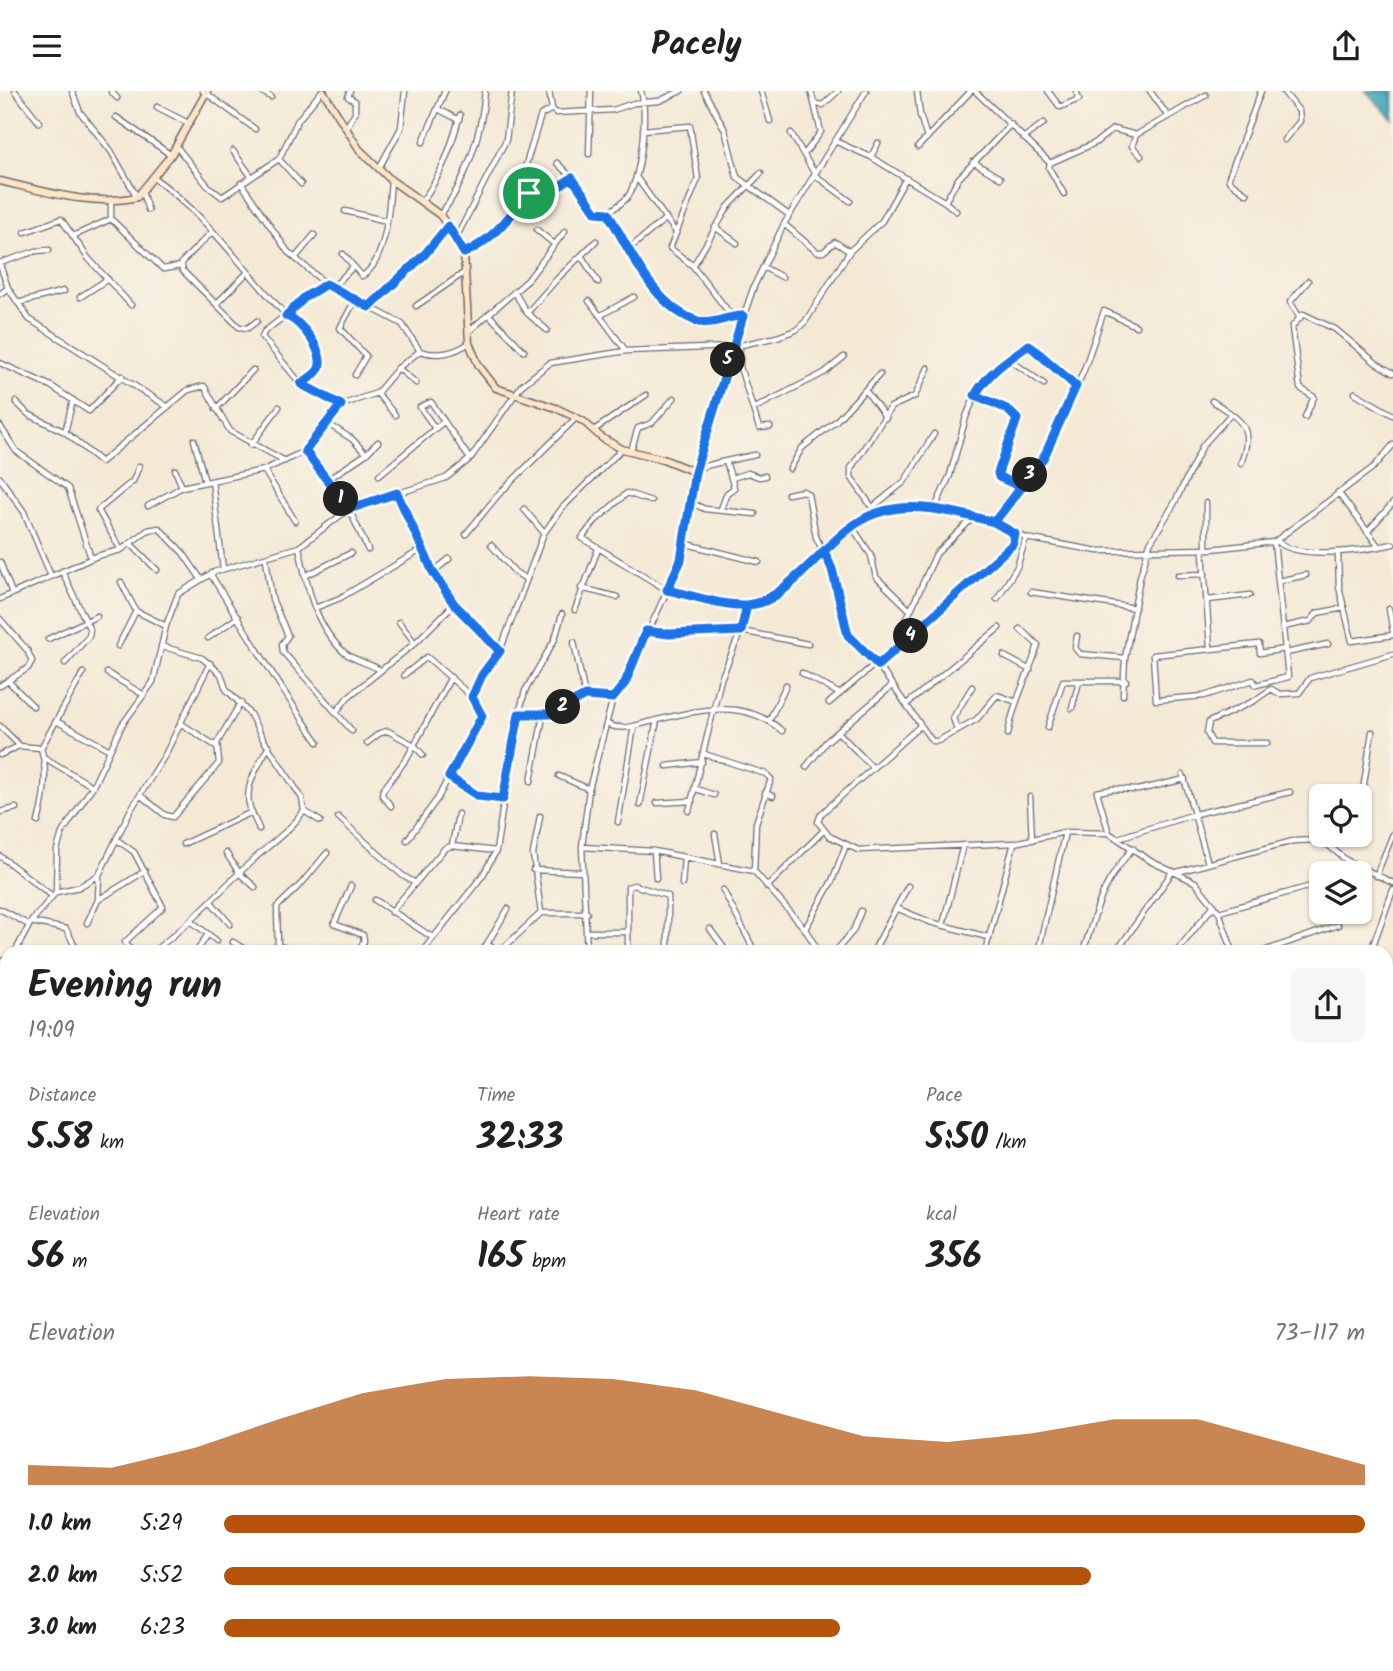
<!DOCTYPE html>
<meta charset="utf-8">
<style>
:root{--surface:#fff;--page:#f6f6f6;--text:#202124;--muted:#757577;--accent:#b45309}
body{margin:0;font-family:Kalam,sans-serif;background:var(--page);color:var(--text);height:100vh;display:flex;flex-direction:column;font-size:26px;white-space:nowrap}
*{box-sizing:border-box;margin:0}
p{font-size:23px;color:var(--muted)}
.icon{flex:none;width:38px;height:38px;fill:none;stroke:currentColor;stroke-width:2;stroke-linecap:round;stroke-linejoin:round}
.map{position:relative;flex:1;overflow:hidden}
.drawer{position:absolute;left:0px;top:854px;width:1393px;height:726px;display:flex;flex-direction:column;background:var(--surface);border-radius:21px 21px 0 0;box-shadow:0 2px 5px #0004}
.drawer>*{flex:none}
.fabs{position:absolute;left:1309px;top:693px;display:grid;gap:14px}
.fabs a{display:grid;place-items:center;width:63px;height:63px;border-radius:10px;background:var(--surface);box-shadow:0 2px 5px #0004;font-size:35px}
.pin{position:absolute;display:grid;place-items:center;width:60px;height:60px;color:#fff;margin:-30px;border:4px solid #fff;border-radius:50%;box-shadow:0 2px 7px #0007}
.km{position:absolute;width:35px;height:35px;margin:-18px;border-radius:50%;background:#222;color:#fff;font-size:19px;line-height:35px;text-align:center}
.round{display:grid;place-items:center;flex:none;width:74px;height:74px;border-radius:10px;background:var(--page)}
.head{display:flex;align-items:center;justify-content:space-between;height:119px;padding:0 28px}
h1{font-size:38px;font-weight:800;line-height:52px}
.stats{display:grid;grid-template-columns:repeat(3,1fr);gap:10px;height:119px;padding:7px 28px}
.stats div{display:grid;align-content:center}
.stats b{font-size:35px;font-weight:800}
.stats small{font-size:19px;font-weight:400}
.stats p{font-size:19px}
.chart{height:196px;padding:14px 28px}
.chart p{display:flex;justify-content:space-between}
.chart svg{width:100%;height:126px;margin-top:7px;fill:var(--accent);opacity:.7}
ul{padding:0 28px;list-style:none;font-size:23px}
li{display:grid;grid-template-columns:112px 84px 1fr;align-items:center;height:52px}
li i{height:18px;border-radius:9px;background:var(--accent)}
header{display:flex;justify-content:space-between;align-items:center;height:91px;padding:0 28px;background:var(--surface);font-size:32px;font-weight:800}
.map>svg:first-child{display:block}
.green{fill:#6fc88e;stroke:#487564;stroke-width:2}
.water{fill:#3ea8be;stroke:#30657c;stroke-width:2}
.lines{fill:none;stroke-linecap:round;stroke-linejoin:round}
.street-casing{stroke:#6c6871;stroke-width:7}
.secondary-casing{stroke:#6c6871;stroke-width:9}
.street{stroke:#fff;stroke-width:4.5}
.secondary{stroke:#fde5c5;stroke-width:6}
.route-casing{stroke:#fff;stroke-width:14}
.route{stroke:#1a73e8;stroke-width:9}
</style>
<header><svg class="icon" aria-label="menu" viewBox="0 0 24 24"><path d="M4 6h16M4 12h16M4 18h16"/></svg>Pacely<svg class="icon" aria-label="share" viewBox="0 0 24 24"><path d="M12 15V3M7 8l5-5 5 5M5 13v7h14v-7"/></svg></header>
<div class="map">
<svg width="1393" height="1580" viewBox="0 0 1393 1580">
<rect width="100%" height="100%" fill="#f7f3e8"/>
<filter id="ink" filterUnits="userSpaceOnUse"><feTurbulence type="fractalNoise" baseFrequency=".0143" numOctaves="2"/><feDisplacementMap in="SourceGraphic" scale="14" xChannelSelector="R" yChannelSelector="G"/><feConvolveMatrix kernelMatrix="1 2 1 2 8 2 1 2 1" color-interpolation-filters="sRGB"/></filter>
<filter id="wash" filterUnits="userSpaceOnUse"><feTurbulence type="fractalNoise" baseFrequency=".00686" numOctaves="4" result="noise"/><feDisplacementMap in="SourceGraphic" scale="28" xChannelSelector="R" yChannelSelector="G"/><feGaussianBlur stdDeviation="1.57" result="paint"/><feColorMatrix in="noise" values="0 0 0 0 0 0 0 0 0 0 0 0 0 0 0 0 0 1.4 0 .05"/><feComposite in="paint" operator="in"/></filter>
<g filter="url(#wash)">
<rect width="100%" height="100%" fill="#f4e9d5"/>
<path class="green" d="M216,1573H263L258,1580H207Z"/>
<path class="water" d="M1366,0H1393V28Z"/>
</g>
<g filter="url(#ink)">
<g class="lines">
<defs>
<path id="street" d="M15,0L39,31
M72,0L80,21L111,60L137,106
M111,0L117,7
M203,0L255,38
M261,0L271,6
M549,0L552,18
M704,0L725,39L737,86L789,124
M761,0L770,30
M917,0L920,24L927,47
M975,0L1050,72L1049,77L1064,103
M1048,0L1060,16L1079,8L1076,0
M1150,0L1168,25
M1283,0L1299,20L1300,30L1284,49
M816,13L823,14L838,0
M157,16L188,32
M438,18L459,29
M116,26L171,64
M346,37L355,22V10L348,6L350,0
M643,39L690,35L698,88L670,157L693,175L731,224
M791,42L816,85L850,110
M1023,47L1044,32
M423,51L445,0
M837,51L871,66L945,111L956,120
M176,55L208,95L222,106L279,68L298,29L322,0
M918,56L971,0
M233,60L251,85
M805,62L821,41L811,0
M589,63L591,0
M1141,65L1132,55L1136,44L1206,4
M871,66L878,52
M279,68L301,93
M973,71L1000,87
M557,72L572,87L596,121L608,122C614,117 625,111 629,104C641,83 648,23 641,0
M1050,72L1095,52L1113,38L1136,44
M379,77L401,37L405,0
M636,86L675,140
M154,87C206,123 243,179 287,225C300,228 328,264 318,279C315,284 306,289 301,293
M241,92L288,161L326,193L402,233L420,260
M142,101L148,119
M529,102L521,100L519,96L541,24L552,18L556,22L613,19L634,12L659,10L681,0
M1247,103L1229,90V86L1261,0
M422,110C442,84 451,56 460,24
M945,111L958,88L1011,33
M345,120L387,130
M608,122C630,160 656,220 701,231C714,234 729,224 743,225
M440,124C466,92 482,41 485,0
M111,128L163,178L181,175
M784,133L817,161H823L835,151L849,160
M715,136L737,152
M537,139L553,152
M25,141L61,128L88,167L131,214
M212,141L182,171V179L239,236L248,237L257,230
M73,145L111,128V109
M456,147L506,49L512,0
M630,157L665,128
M464,162C494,149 513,121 534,96L549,102L572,87
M343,163L362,185C387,171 389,115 391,89
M296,166L314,144
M582,166L598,191
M0,172L36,160L49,159
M0,174L8,197L29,228L168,316
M693,175L728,116L761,82
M763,176L782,186
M326,193L264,241L262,246L301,293L341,314L377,302L398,277L420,260C437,266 455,262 469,252
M332,197L353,176
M515,202L527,222L547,239
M0,203L8,197
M80,206L108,188
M589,210L626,260
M18,212L64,200
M216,213L246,183
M416,215L465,181
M369,216L425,163L448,135
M527,222L558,187L596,150
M489,224L524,260
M601,224L634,206
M1300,227L1290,211L1308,190
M468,241L527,190L565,140
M740,254V276L759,337L770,336
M1009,268L1044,293
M0,272L51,295L89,320L122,285
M398,277L416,292
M355,284L366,265L340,237L355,209
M866,300L886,327
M377,302L395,324
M1355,302L1393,324
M975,305L1007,318L1017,328L997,382L999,386L1022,396
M1212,310C1241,329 1255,335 1241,372
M16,311L28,323L65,341L101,371L188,299L204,295L230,340L285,370
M216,318L253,279
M753,318L824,282L844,266
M1305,326L1314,306L1300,297L1292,236L1303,223L1335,238L1376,272L1393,282
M328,333L352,348L366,363
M0,335L16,360L68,397L91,467
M434,336L420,316L431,311L470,368
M594,339L646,304
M65,341L73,309
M194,349L205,391
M251,354L279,316
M305,360L349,418L368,459
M631,360L638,337L652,332L674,307
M697,377L726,370
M790,378L802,357L836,330L880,283
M175,379L182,396
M264,379L295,430
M379,384L442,332
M0,387L24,421L51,485
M732,387L748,382L759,386L765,385
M327,389L366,363L378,351
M212,390L223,478
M1338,401L1379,456
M397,403C428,467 445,510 500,560
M788,403L803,400L808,403L816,446L832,479L848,544L878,574L932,650H938L977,628L997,604L1014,610
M651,410L627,402L595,430L582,447L667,499L747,514L763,512L777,503L853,437L876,422L897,419H950L994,431L1026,447L1098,460L1211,458L1274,451L1375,375L1393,354
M689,411L705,418L755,423
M1206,412V457L1203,462L1210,557
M148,415L182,396L264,379L305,360L341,315
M874,415L904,391L934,343
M935,417L950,384L966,326L975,305L989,283L1029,254L1076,295
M524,418L544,442
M721,418L727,402L734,397L726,370L755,364
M876,422L851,386V377L891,316L915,305L928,277
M994,431L1051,354L1084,279L1104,220L1136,235
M853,437L871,464L876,486L910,519
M1367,441L1393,412
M466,443L498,404L576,327
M1277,450C1299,470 1366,459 1393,453
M1274,451L1288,586L1256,594L1253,589L1204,605L1156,609L1153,564L1259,553L1260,562L1285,558
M683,452L759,471
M131,453L157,479
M491,454L515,481L526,488
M299,456C307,494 314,535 345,562C355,570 369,572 380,579
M121,459L98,419L133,390L139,375
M1338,463L1339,496L1352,550L1393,544
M266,468L272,508L288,545L282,553L283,561L352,640
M0,471L12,502
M62,480L90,539L89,545L65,572
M433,481L449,468
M211,484C246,541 280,597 318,651
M1178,484L1205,483
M305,485L351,462
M1279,490L1306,484
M121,491L136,520L166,535
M581,497L617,506
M1031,501L1135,517
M0,508L97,465L121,459L148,439L159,437L183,462L201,488
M997,508L1017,476L1026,447
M1208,509L1250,504
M315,517L340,507L424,457
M1389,518L1393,541
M575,519L598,458
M0,528L27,559L32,570L28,577L0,595
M399,531L415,552
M903,536L936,463L974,426
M1283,536L1311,530L1317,522L1344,517
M646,540L669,543L741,540L808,553
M1077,545L1075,557L1080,563L1125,567
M208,547L238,526
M48,548L97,525
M574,551L585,605
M118,555L136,520
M161,555L202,567L221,583L226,598L250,623L261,645L302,707L304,720L320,730
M1286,562L1328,553
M1004,565L1030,579
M107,582L144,604
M802,582L840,603
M404,584L427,566L472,606L482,620L438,707L407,749
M8,590L33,615
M1123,604L1125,567L1140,486L1150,452L1174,413L1203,354L1231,323
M472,606L482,584L500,560L544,442L562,417L622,358
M829,612L999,468L1013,453L1015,443
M908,612L999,537
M1072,617L1079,591
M336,621L348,606L415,552L454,513
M519,623H550L585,605L613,607
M770,628L786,594
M56,630L110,659
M180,632L216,655
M607,633C621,640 634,635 649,631C694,620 743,605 782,640
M0,635L19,654
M920,635L821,723L818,731L829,745L858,759L1014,752L1065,741L1109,742L1152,771L1195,791L1219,821L1233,861
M1048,636L1063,590H1126
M957,638L953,627L972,596
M838,641L872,676
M1008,643C1014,609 1028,586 1038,554L1020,538
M367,652L380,642L388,640L414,654L423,664
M1267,652H1212L1207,642L1209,631L1254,610L1271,598L1280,603L1299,602L1310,587L1393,563
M41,657L83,582
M704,663L766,683L771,688L756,732L754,780
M0,664L19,655L41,657C48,680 44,709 38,731
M45,667L92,695
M667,675L702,671
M806,676L826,651L893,594
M1183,684L1208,772
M559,685L589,698
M449,686L478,705L503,708
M531,690L543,625
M696,698L714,704
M765,702L773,705
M140,704L165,724L173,726L219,672L217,652L241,611
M1030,706L1032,749
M1319,710L1321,712
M657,712L692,710
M640,714L657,629
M391,715L382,704L383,699L407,667L451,586
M1360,718L1372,641
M689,720L721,588L741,540L747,514
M0,721L16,717
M540,725L533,763L541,822
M338,726L402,784L415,792
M618,731L634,635
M259,738C256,730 252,724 250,717C243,696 259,673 269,655
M1109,742L1097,701L1113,698L1138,699L1185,688
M715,743L720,773
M1118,747L1195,723L1290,701
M117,749L134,761L163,816L125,851L132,861
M183,753L252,721
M452,755L496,760
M582,756L654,760L754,780L805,838L819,861
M654,760L656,787
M226,762L240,783L255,796
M0,765L51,804
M533,779L583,781
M1177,781L1293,750L1322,749L1346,769L1393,792
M1376,785L1393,743
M682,793L684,767
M351,795L334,833L363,844L364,850L358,861
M767,796L823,740
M723,799L755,861
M56,801L79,796L99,784L130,720L165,664L210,572
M98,809L145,780
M375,809L432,846
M212,812L230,833
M896,817L930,831L988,846
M0,818L29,834
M391,821L445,757L452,755L458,723
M1219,821L1311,795H1321
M191,830L217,850
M31,831L66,838L78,861
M87,832L98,809L99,784
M943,834L963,754
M710,838L727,861
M805,838L832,790L846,754
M587,841H628V796L634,794L668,805V861
M628,841V861
M233,851L249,861
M487,853L499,861
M278,855L277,816L302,792L327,762
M1372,857L1393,799
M197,860L208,843
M15,861L31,831L56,801L57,759L62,742L93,695L122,634L153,591L166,535L178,503L214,481L299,456L349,418L446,387L470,368L521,295L550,272L626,260L732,256L777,246L796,239L805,231L850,160L882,130L906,87
M152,861C190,834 219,800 253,769C271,752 289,741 304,720
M257,861L278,855L301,861
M422,861L483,784L496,760L514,641L525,600L555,548L562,523
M482,861L508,818
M499,861L541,822H587
M587,861L582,756L589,698L613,607L625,592L681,469L695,381L717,301L754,195L784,133L866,0
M806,861L817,857
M835,861L853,840L861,820
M873,861L908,795
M985,861L1014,752
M1038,861L1065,741
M1083,861C1099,813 1099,797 1133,757
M1116,861L1173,780
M1176,861L1214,814
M1261,861L1338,834
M0,871L7,868
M0,905L7,916
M1386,916L1389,915
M0,947H7
M1386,970L1393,967
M1386,1000L1393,999
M0,1014L7,1013
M1386,1041L1393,1038
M0,1065H7
M1386,1069L1393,1080
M0,1116H7
M0,1196L7,1222
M0,1229L7,1228
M1386,1282L1393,1281
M0,1300L7,1301
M1387,1329H1393
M0,1360L7,1359
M1386,1370L1392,1351
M0,1448L7,1442
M0,1456L7,1459
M1386,1474L1393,1479
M0,1488L7,1496
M1386,1540L1393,1534
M69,1573L75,1580
M112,1573L115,1580
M143,1573L144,1580
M516,1573L518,1580
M550,1573L553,1580
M586,1573V1580
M650,1573L653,1580
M714,1573L718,1580
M781,1573L784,1580
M840,1573L848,1580
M998,1573L1000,1580
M1056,1573L1057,1580
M1181,1573L1183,1580
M1265,1573L1271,1580
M1320,1573L1321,1580
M479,1577L488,1573
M389,1580V1573
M694,1580L707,1573
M808,1580L818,1573
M934,1580L967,1573
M1092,1580L1109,1576
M1225,1580L1240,1573"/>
<path id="secondary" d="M323,0L359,58L391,89L440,124L456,147L464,162L469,252L479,275L496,297L556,317L583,330L602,347L622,358L663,368L695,381
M0,90C43,100 93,116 137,106L171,64L207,0
M1386,1091L1393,1089
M151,1580L161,1573
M165,1580L175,1573"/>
</defs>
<use href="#street" class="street-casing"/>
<use href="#secondary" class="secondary-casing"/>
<use href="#street" class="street"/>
<use href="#secondary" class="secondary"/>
</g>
</g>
<g class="lines" filter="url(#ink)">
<defs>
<path id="route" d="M529,102C510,125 492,150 464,162L448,135L425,163L369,216L326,193L305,206L286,225C300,228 328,264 318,279C315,284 306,289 301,293L341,314L305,360L349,418L397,402L433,481L454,513L500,560L482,584L472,606L482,625L449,686L478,705L503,708L519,623H550L585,605L613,607L625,592L646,540L669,543L741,540L747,514C773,510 786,495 805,478C825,460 851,430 877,422C915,409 957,422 994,431C1012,410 1027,387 1044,366L1076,295L1029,254C1007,269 989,281 975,304L1007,318L1017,328L998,382L999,386L1022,396L994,431L1015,443L1013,453L878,574L848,544L832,478L824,460C807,476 787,501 765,510C737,522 695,504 667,499L681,469L695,381L743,225C729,224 714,234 701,231C656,220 630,160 608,122L596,121L572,87L549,102L536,95L529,102"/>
</defs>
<use href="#route" class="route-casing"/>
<use href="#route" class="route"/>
</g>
</svg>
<div class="fabs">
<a><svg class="icon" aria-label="locate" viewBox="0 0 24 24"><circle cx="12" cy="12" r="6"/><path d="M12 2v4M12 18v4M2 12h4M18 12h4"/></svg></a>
<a><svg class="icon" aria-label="layers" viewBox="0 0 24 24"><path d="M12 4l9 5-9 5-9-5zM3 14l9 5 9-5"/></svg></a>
</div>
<div class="pin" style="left:529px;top:102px;background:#1e9e55"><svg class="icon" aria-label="arrive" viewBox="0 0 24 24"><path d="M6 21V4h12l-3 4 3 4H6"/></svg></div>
<b class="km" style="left:341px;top:408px">1</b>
<b class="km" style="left:563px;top:616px">2</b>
<b class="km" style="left:1030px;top:384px">3</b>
<b class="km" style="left:911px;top:545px">4</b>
<b class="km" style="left:728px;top:269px">5</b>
<section class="drawer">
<div class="head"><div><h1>Evening run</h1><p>19:09</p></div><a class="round"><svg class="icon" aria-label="share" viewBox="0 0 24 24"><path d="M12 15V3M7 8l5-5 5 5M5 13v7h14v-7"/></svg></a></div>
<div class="stats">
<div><p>Distance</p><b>5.58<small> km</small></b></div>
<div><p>Time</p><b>32:33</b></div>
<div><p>Pace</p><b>5:50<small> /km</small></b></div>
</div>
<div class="stats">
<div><p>Elevation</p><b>56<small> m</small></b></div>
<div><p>Heart rate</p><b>165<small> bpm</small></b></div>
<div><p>kcal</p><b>356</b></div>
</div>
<div class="chart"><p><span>Elevation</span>73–117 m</p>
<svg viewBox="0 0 160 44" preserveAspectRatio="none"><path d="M0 44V37L10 38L20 31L30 21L40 12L50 7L60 6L70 7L80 11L90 19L100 27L110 29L120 26L130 21L140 21L150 29L160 37V44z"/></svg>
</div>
<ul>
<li><b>1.0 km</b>5:29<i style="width:100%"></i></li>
<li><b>2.0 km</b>5:52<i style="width:76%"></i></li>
<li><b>3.0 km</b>6:23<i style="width:54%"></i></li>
</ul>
</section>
</div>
